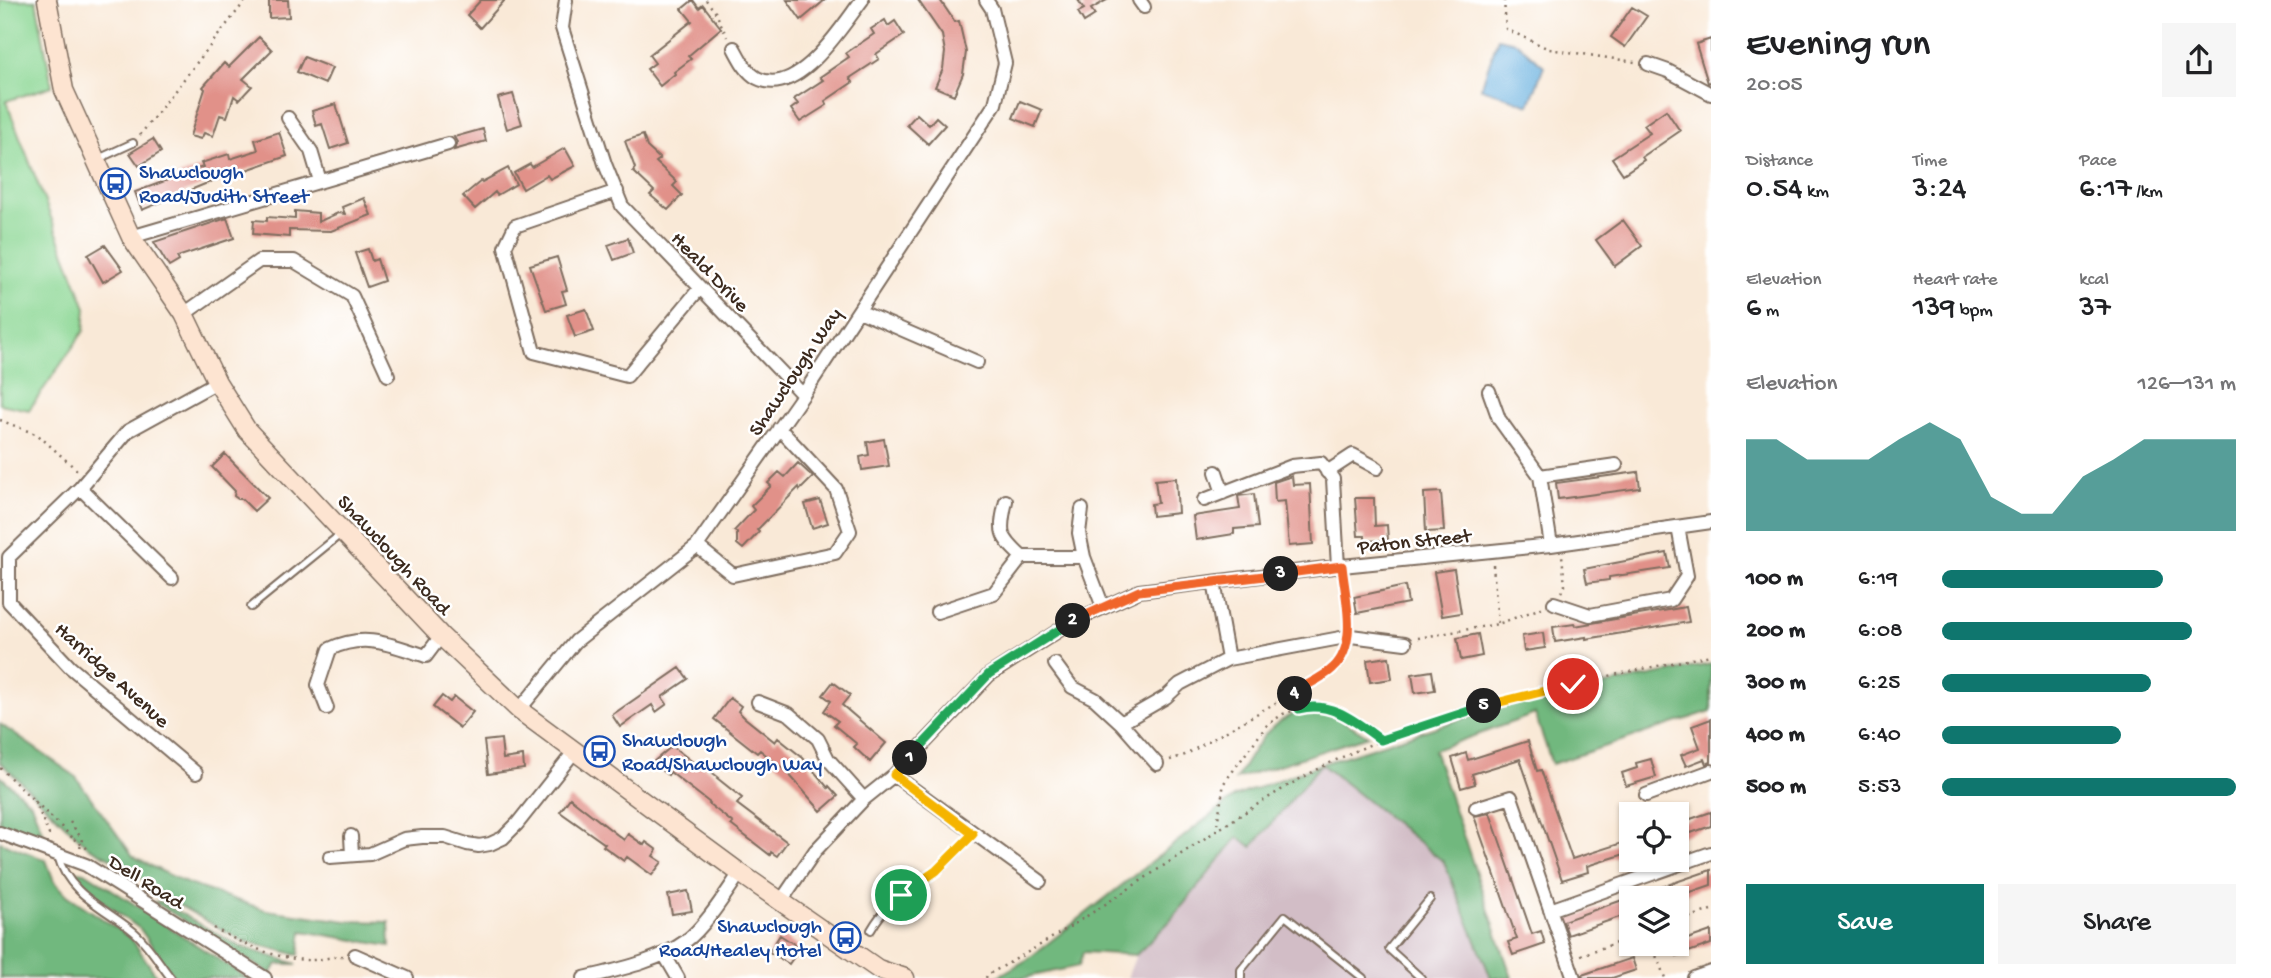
<!DOCTYPE html>
<meta charset="utf-8">
<style>
:root{--surface:#fff;--page:#f6f6f6;--text:#202124;--muted:#757577;--accent:#0f766e}
body{margin:0;font-family:"Gochi Hand",sans-serif;background:var(--page);color:var(--text);height:100vh;display:flex;flex-direction:column;font-size:26px;white-space:nowrap}
*{box-sizing:border-box;margin:0}
p{font-size:23px;color:var(--muted)}
.icon{flex:none;width:38px;height:38px;fill:none;stroke:currentColor;stroke-width:2;stroke-linecap:round;stroke-linejoin:round}
.map{position:relative;flex:1;overflow:hidden}
.details{display:flex;flex-direction:column;background:var(--surface);width:560px}
.details>*{flex:none}
.buttons{position:absolute;left:1619px;top:802px;display:grid;gap:14px}
.buttons a{display:grid;place-items:center;width:70px;height:70px;border-radius:0px;background:var(--surface);box-shadow:0 2px 5px #0004;font-size:35px}
.pin{position:absolute;display:grid;place-items:center;width:60px;height:60px;color:#fff;margin:-30px;border:4px solid #fff;border-radius:50%;box-shadow:0 2px 7px #0007}
.km{position:absolute;width:35px;height:35px;margin:-18px;border-radius:50%;background:#222;color:#fff;font-size:19px;line-height:35px;text-align:center}
.round{display:grid;place-items:center;flex:none;width:74px;height:74px;border-radius:0px;background:var(--page)}
.summary{display:flex;align-items:center;justify-content:space-between;height:119px;padding:0 35px}
h1{font-size:38px;font-weight:600;line-height:52px}
.metrics{display:grid;grid-template-columns:repeat(3,1fr);gap:10px;height:119px;padding:7px 35px}
.metrics div{display:grid;align-content:center}
.metrics b{font-size:30px;font-weight:600}
.metrics small{font-size:19px;font-weight:400}
.metrics p{font-size:19px}
.chart{height:196px;padding:14px 35px}
.chart p{display:flex;justify-content:space-between}
.chart svg{width:100%;height:126px;margin-top:7px;fill:var(--accent);opacity:.7}
.primary-button{display:flex;gap:14px;margin-top:auto;padding:14px 35px}
.primary-button a{flex:1;height:80px;border-radius:0px;background:var(--accent);color:#fff;font-size:28px;font-weight:600;line-height:80px;text-align:center}
.primary-button a+a{background:var(--page);color:var(--text)}
ul{padding:0 35px;list-style:none;font-size:23px}
li{display:grid;grid-template-columns:112px 84px 1fr;align-items:center;height:52px}
li i{height:18px;border-radius:9px;background:var(--accent)}
main{display:flex;flex:1;min-height:0}
.map>svg:first-child{display:block}
.industrial{fill:#d2bdc6}
.green{fill:#8cd794;stroke:#648059;stroke-width:2}
.forest{fill:#71b87e;stroke:#56714e;stroke-width:2}
.water{fill:#67b0df;stroke:#516d7e;stroke-width:2}
.building{fill:#e19189}
.lines{fill:none;stroke-linecap:round;stroke-linejoin:round}
.lane-casing{stroke:#7e6d5f;stroke-width:10}
.street-casing{stroke:#7e6d5f;stroke-width:16}
.secondary-casing{stroke:#7e6d5f;stroke-width:21}
.path{stroke:#7e6d5f;stroke-width:2.5;stroke-dasharray:2 5;stroke-linecap:butt}
.lane{stroke:#fff;stroke-width:6}
.street{stroke:#fff;stroke-width:12}
.secondary{stroke:#fde4d1;stroke-width:18}
.path-bridge{stroke:#7e6d5f;stroke-width:2.5;stroke-dasharray:2 5;stroke-linecap:butt}
.split-1-casing{stroke:#fff;stroke-width:14}
.split-2-casing{stroke:#fff;stroke-width:14}
.split-3-casing{stroke:#fff;stroke-width:14}
.split-4-casing{stroke:#fff;stroke-width:14}
.split-5-casing{stroke:#fff;stroke-width:14}
.split-6-casing{stroke:#fff;stroke-width:14}
.split-1{stroke:#f5b400;stroke-width:9}
.split-2{stroke:#22a559;stroke-width:9}
.split-3{stroke:#f0652b;stroke-width:9}
.split-4{stroke:#f0652b;stroke-width:9}
.split-5{stroke:#22a559;stroke-width:9}
.split-6{stroke:#f5b400;stroke-width:9}
.labels{text-anchor:middle;stroke-width:5;stroke-linejoin:round;paint-order:stroke}
.transit-label{font-size:21px;fill:#164399;stroke:#fff;text-anchor:start}
.street-label{font-size:21px;fill:#3b2a1e;stroke:#fff}
</style>
<main>
<div class="map">
<svg width="1711" height="978" viewBox="0 0 1711 978">
<rect width="100%" height="100%" fill="#fff"/>
<filter id="ink" filterUnits="userSpaceOnUse"><feTurbulence type="fractalNoise" baseFrequency=".0143" numOctaves="2"/><feDisplacementMap in="SourceGraphic" scale="14" xChannelSelector="R" yChannelSelector="G"/><feConvolveMatrix kernelMatrix="1 2 1 2 8 2 1 2 1" color-interpolation-filters="sRGB"/></filter>
<filter id="wash" filterUnits="userSpaceOnUse"><feTurbulence type="fractalNoise" baseFrequency=".00686" numOctaves="4" result="noise"/><feDisplacementMap in="SourceGraphic" scale="28" xChannelSelector="R" yChannelSelector="G"/><feGaussianBlur stdDeviation="1.57" result="paint"/><feColorMatrix in="noise" values="0 0 0 0 0 0 0 0 0 0 0 0 0 0 0 0 0 1.4 0 .05"/><feComposite in="paint" operator="in"/></filter>
<g filter="url(#wash)">
<rect width="100%" height="100%" fill="#f9e9d7"/>
<path class="industrial" d="M1321,764L1444,862L1491,978H1127L1136,955L1170,921L1239,837L1253,847Z"/>
<path class="green" d="M0,0H36L52,86L6,101L86,308L84,331L29,410L0,404Z"/>
<path class="forest" d="M1711,664V711L1552,764L1535,714L1434,750L1512,978H1491L1444,862L1321,764L1252,847L1238,837L1170,921L1136,955L1083,952L1079,966L1023,978H995L1028,959L1234,797L1321,764L1505,705Z
M1307,708L1325,710L1368,736L1236,779C1259,742 1264,724 1307,708Z
M0,724L75,776L133,856L153,867L188,884L266,910L347,921L389,922L390,946L302,931L299,955L243,941L169,900L123,865L87,846L0,762Z
M0,776L31,803L48,846L0,829Z
M0,842L46,860L54,881L67,895L131,938L158,978H0Z
M69,870L85,872L247,978H175L140,929L83,887Z
M159,901L241,947L297,964H277L271,974L154,902Z"/>
<path class="water" d="M1498,38L1516,42L1544,66L1529,105L1481,88Z"/>
<g id="blocks">
<path class="building" d="M269,0H288L289,17L269,18Z
M481,0H505L480,28L467,15Z
M693,0L699,8L703,5L721,28L688,56L691,59L674,72L675,74L660,86L647,69L655,63L649,55L692,21L682,9Z
M787,0H825L801,20Z
M918,0H940L955,22L959,21L966,52L963,74L954,95L935,87L943,69L945,52L942,35Z
M1078,0H1107L1091,9L1095,15L1084,22L1078,12L1084,9Z
M1632,7L1647,16L1625,47L1611,37Z
M885,20L888,26L895,21L904,35L876,54L879,59L850,78L853,82L825,101L827,105L800,122L791,109L798,104L794,99L823,80L820,77L849,57L846,53L874,34L871,29Z
M259,37L272,50L243,79L252,86L239,100L234,96L227,117L220,115L213,136L204,133L201,139L190,136L205,89L203,87L224,63L229,67Z
M1711,39V82L1708,83L1696,44Z
M304,57L332,68L325,84L297,72Z
M513,94L522,124L507,129L498,98Z
M1020,101L1042,110L1035,127L1013,118Z
M336,104L348,143L330,149L322,124L316,126L312,111Z
M1666,110L1680,131L1642,157L1644,160L1623,174L1612,158L1650,133L1644,125Z
M917,114L929,125L936,117L945,125L928,144L907,125Z
M483,129L486,141L454,150L457,142L454,137Z
M279,132L287,156L205,184L142,210L135,192L203,167L201,163L229,154L230,159L258,150L255,140Z
M643,135L647,147L660,159L656,162L677,182L673,186L682,195L668,210L650,195L654,191L633,171L635,168L625,141Z
M153,139L161,152L139,166L130,153Z
M565,148L575,166L550,179L547,175L523,189L514,173L530,164L532,167Z
M508,168L516,184L497,195L495,192L475,209L463,196L481,181L482,182Z
M364,198L371,215L331,231L289,230V237L253,234L254,220L267,221V217L295,219V211L318,213V222L338,213L345,214L342,207Z
M227,218L234,238L177,257L179,261L169,267L154,242Z
M1623,220L1642,246L1615,266L1596,240Z
M628,238L633,253L614,260L608,245Z
M105,245L123,270L103,282L88,255Z
M368,249L372,261L377,259L384,281L367,287L355,253Z
M557,257L567,290L562,291L566,304L546,310L530,265Z
M586,309L594,331L575,337L567,315Z
M884,439L889,466L862,470L860,457L869,455L867,442Z
M225,454L268,498L254,511L242,499H238L234,496L235,491L212,467Z
M798,463L813,477L800,490L799,487L757,530L759,532L743,549L737,544V533L734,531L754,510L751,506L771,486L768,483L779,472L785,477Z
M1638,472L1640,488L1558,499L1556,483Z
M1292,476L1293,485L1310,484L1313,544L1289,546L1285,501L1275,502L1274,482Z
M1176,478L1178,513L1152,516L1151,504L1158,503L1155,480Z
M1441,492L1444,531L1426,532L1424,493Z
M1254,494L1258,527L1234,529V534L1196,540L1193,516L1240,509L1238,496Z
M1355,498H1374L1375,526L1387,525L1388,540L1365,541V536H1358Z
M820,500L828,523L812,528L805,504Z
M1667,553L1670,568L1609,577V580L1587,583L1584,569Z
M1454,569L1461,613L1442,616L1434,572Z
M1405,586L1408,603L1357,613L1354,597Z
M1686,607L1689,622L1586,639V637L1555,642L1553,627L1574,624L1575,626Z
M1543,633L1545,648L1524,651L1522,636Z
M1478,634L1482,656L1461,660L1457,638Z
M1389,657L1392,679L1370,682L1367,660Z
M680,668L688,679L662,697L667,704L656,712L652,705L620,727L612,715Z
M1432,671L1435,690L1415,693L1412,674Z
M833,682L850,695L842,705L886,743L870,762L854,747L857,744L834,725L838,721L824,711L831,701L823,695Z
M442,696L450,702L454,697L473,712L460,728L433,707Z
M730,698L741,706L738,711L745,718L775,742L778,738L803,758L828,788L829,786L838,796L821,811L787,772L760,750L757,753L714,719Z
M1711,719V762L1706,764L1704,759L1686,766L1681,755L1700,748L1692,726Z
M501,739L503,759L523,756L524,769L488,774L484,741Z
M1528,741L1537,771L1541,770L1572,859L1631,840V852L1587,866L1588,872L1562,880L1520,759L1472,774L1475,784L1461,788L1452,758L1466,753L1468,760Z
M672,746L698,766L701,764L718,777L717,778L742,798L737,804L787,842L777,856L771,852L770,855L731,825L733,823L709,804L710,803L670,772L668,775L652,763Z
M1651,759L1656,777L1626,786L1622,773L1637,768L1636,763Z
M570,798L624,840L628,834L644,845L646,842L657,850L653,856L662,862L652,875L627,857L624,861L603,846L605,844L560,812Z
M1711,812V826L1676,838V824Z
M1490,813L1532,934L1541,931L1545,944L1513,955L1508,942L1517,939L1474,816Z
M1711,870V885L1673,898H1636L1635,896Z
M688,891L692,911L672,914L668,895Z
M1631,897V913L1568,935L1563,921Z
M1711,931V944L1677,956L1673,944Z
M780,935L800,948L789,964L769,952Z
M1632,958L1636,970L1612,978H1583L1582,975Z"/>
</g>
</g>
<g filter="url(#ink)">
<use href="#blocks" fill-opacity="0" stroke="#7e6d5f" stroke-width="2"/>
<g class="lines">
<defs>
<path id="lane" d="M98,159L133,143
M251,607L342,533
M58,856C68,894 105,908 133,931C148,943 159,963 171,978
M871,930C888,900 908,892 934,872C949,862 961,847 973,834
M1241,978V970L1285,916L1363,978
M1421,978L1389,949L1430,899"/>
<path id="street" d="M566,0L562,28L605,164L622,206L803,395
M1139,0L1144,7
M734,48C740,59 746,72 757,78C798,99 842,26 862,0
M1648,64L1668,71L1711,94
M288,118L311,151L320,181
M617,191L515,226L505,247L534,352L627,376L700,288
M131,237L448,144
M859,311L977,362
M184,314L259,261H294L352,296L388,375
M1489,391L1499,419L1540,476L1551,545
M1216,472L1223,493
M1327,472L1353,455L1377,468
M1540,476L1616,465
M80,488L172,578
M1204,500L1292,466L1321,463L1333,479L1338,567
M1006,501C999,532 999,536 1022,557
M1082,509L1079,533L1084,557
M697,546L733,575L835,553L850,531L836,489L779,428
M1214,582L1228,659
M1554,603L1590,615L1671,600L1687,576L1678,527
M937,612L994,593L1022,557H1084L1103,607
M1055,664L1072,687L1095,699L1121,723L1157,764
M758,702L789,714L818,739L828,759L864,799
M327,708L318,685L330,649C365,632 391,645 426,656L441,636
M519,710L576,641L697,546L803,395L995,104L1005,63L992,9L986,0
M1121,723L1166,697L1180,684L1228,659L1351,636L1405,643
M196,773L70,667L9,602V557L80,488L128,431L217,382
M894,775L1040,881
M1646,795L1711,771
M1476,808L1511,797L1574,978
M0,833L86,865L265,978
M351,836L352,855
M330,857L370,854L404,839L422,837H445L467,844L479,846L490,844L503,838L517,824L574,752
M781,901L815,851L864,799L894,775L989,675L1072,622L1139,591L1342,566L1551,545L1711,522
M1550,910L1711,853
M664,954L678,978
M355,955L407,978
M584,978C617,970 658,962 686,941C705,927 726,893 740,873
M1694,978L1711,972"/>
<path id="secondary" d="M47,0L64,90L131,237L184,314L217,382L247,430L441,636L519,710L740,873L878,969L905,978"/>
</defs>
<use href="#lane" class="lane-casing"/>
<use href="#street" class="street-casing"/>
<use href="#secondary" class="secondary-casing"/>
<path class="path" d="M706,0L716,13L727,37
M1504,0L1506,29L1549,49L1635,62
M140,135L246,0
M0,420L38,435L77,470
M1493,565L1498,624
M1343,580L1347,622
M1561,592L1565,586L1562,555
M1418,638L1498,624L1544,607
M1295,692L1299,709
M1170,760L1185,755L1331,671L1343,658L1346,650
M0,768L74,839
M35,801L50,837
M70,822L82,839L80,849
M1216,831L1224,783L1267,725L1283,714L1311,705L1325,706L1348,717L1381,740
M1647,888L1651,898
M1676,922L1711,910
M214,928C242,944 273,958 306,960C319,961 332,956 344,956
M1651,943L1665,978
M1581,955L1631,938
M986,978L987,975C1066,933 1141,880 1216,831C1253,807 1290,783 1330,763C1449,704 1582,682 1711,655"/>
<use href="#lane" class="lane"/>
<use href="#street" class="street"/>
<use href="#secondary" class="secondary"/>
<path class="path-bridge" d="M74,839L88,849"/>
</g>
</g>
<g class="lines" filter="url(#ink)">
<defs>
<path id="split-1" d="M901,895L936,871L973,834L894,775L910,758"/>
<path id="split-2" d="M910,758L989,674L1073,621"/>
<path id="split-3" d="M1073,621L1139,591L1281,574"/>
<path id="split-4" d="M1281,574L1342,566C1345,598 1359,644 1333,668C1323,678 1307,684 1295,692V694"/>
<path id="split-5" d="M1295,694L1299,709C1331,700 1356,722 1381,740L1484,706"/>
<path id="split-6" d="M1484,706L1573,684"/>
</defs>
<use href="#split-1" class="split-1-casing"/>
<use href="#split-2" class="split-2-casing"/>
<use href="#split-3" class="split-3-casing"/>
<use href="#split-4" class="split-4-casing"/>
<use href="#split-5" class="split-5-casing"/>
<use href="#split-6" class="split-6-casing"/>
<use href="#split-1" class="split-1"/>
<use href="#split-2" class="split-2"/>
<use href="#split-3" class="split-3"/>
<use href="#split-4" class="split-4"/>
<use href="#split-5" class="split-5"/>
<use href="#split-6" class="split-6"/>
</g>
<defs>
<symbol id="bus-ring" viewBox="-11 -11 22 22"><circle r="9.5" fill="#fff" stroke="#1a4fb4" stroke-width="1.5"/><path d="M-5-6H5V4H4V6H2V4H-2V6H-4V4H-5ZM-3.5-4V0h7V-4ZM-3.5 1.2v1.5H-2V1.2ZM2 1.2v1.5H3.5V1.2Z" fill="#1a4fb4"/></symbol>
</defs>
<g fill-rule="evenodd">
<use href="#bus-ring" x="98" y="166" width="35" height="35"/>
<use href="#bus-ring" x="582" y="734" width="35" height="35"/>
<use href="#bus-ring" x="828" y="920" width="35" height="35"/>
</g>
<g class="labels">
<g class="transit-label">
<text x="139" y="178">Shawclough<tspan x="139" dy="24">Road/Judith Street</tspan></text>
<text x="622" y="746">Shawclough<tspan x="622" dy="24">Road/Shawclough Way</tspan></text>
<text x="822" y="932" text-anchor="end">Shawclough<tspan x="822" dy="24">Road/Healey Hotel</tspan></text>
</g>
<g class="street-label">
<text transform="translate(711 271) rotate(46)" y="7">Heald Drive</text>
<text transform="translate(794 371) rotate(-56)" y="7">Shawclough Way</text>
<text transform="translate(1414 540) rotate(-6)" y="7">Paton Street</text>
<text transform="translate(395 554) rotate(47)" y="7">Shawclough Road</text>
<text transform="translate(113 674) rotate(42)" y="7">Harridge Avenue</text>
<text transform="translate(147 881) rotate(32)" y="7">Dell Road</text>
</g>
</g>
</svg>
<div class="buttons">
<a><svg class="icon" aria-label="locate" viewBox="0 0 24 24"><circle cx="12" cy="12" r="6"/><path d="M12 2v4M12 18v4M2 12h4M18 12h4"/></svg></a>
<a><svg class="icon" aria-label="layers" viewBox="0 0 24 24"><path d="M12 4l9 5-9 5-9-5zM3 14l9 5 9-5"/></svg></a>
</div>
<div class="pin" style="left:901px;top:895px;background:#1e9e55"><svg class="icon" aria-label="arrive" viewBox="0 0 24 24"><path d="M6 21V4h12l-3 4 3 4H6"/></svg></div>
<div class="pin" style="left:1573px;top:684px;background:#d93025"><svg class="icon" aria-label="check" viewBox="0 0 24 24"><path d="M5 12l5 5 9-10"/></svg></div>
<b class="km" style="left:910px;top:758px">1</b>
<b class="km" style="left:1073px;top:621px">2</b>
<b class="km" style="left:1281px;top:574px">3</b>
<b class="km" style="left:1295px;top:694px">4</b>
<b class="km" style="left:1484px;top:706px">5</b>
</div>
<section class="details">
<div class="summary"><div><h1>Evening run</h1><p>20:05</p></div><a class="round"><svg class="icon" aria-label="share" viewBox="0 0 24 24"><path d="M12 15V3M7 8l5-5 5 5M5 13v7h14v-7"/></svg></a></div>
<div class="metrics">
<div><p>Distance</p><b>0.54<small> km</small></b></div>
<div><p>Time</p><b>3:24</b></div>
<div><p>Pace</p><b>6:17<small> /km</small></b></div>
</div>
<div class="metrics">
<div><p>Elevation</p><b>6<small> m</small></b></div>
<div><p>Heart rate</p><b>139<small> bpm</small></b></div>
<div><p>kcal</p><b>37</b></div>
</div>
<div class="chart"><p><span>Elevation</span>126–131 m</p>
<svg viewBox="0 0 160 44" preserveAspectRatio="none"><path d="M0 44V12L10 12L20 19L30 19L40 19L50 12L60 6L70 12L80 32L90 38L100 38L110 25L120 19L130 12L140 12L150 12L160 12V44z"/></svg>
</div>
<ul>
<li><b>100 m</b>6:19<i style="width:75%"></i></li>
<li><b>200 m</b>6:08<i style="width:85%"></i></li>
<li><b>300 m</b>6:25<i style="width:71%"></i></li>
<li><b>400 m</b>6:40<i style="width:61%"></i></li>
<li><b>500 m</b>5:53<i style="width:100%"></i></li>
</ul>
<div class="primary-button"><a>Save</a><a>Share</a></div>
</section>
</main>
